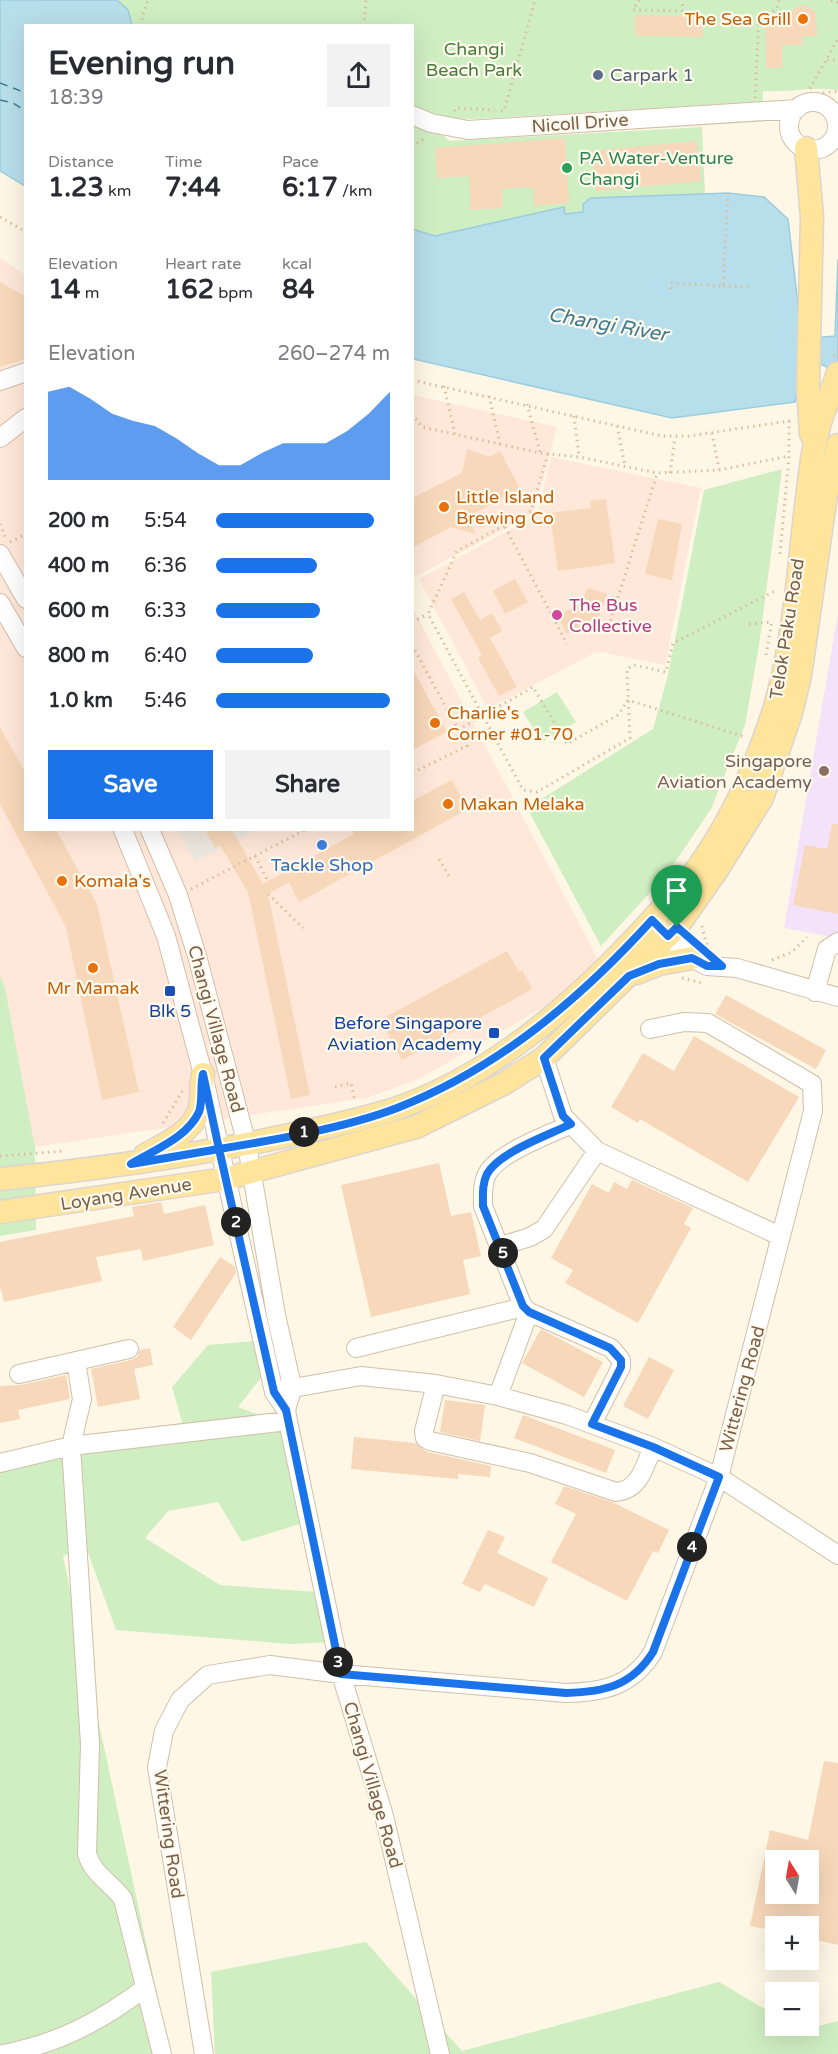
<!DOCTYPE html>
<meta charset="utf-8">
<style>
:root{--surface:#fff;--page:#f2f2f3;--text:#2b2b33;--muted:#7c7c81;--accent:#1a73e8}
body{margin:0;font-family:"Varela Round",sans-serif;background:var(--page);color:var(--text);height:100vh;display:flex;flex-direction:column;font-size:22px;white-space:nowrap}
*{box-sizing:border-box;margin:0}
p{font-size:20px;color:var(--muted)}
.icon{flex:none;width:33px;height:33px;fill:none;stroke:currentColor;stroke-width:2;stroke-linecap:round;stroke-linejoin:round}
.map{position:relative;flex:1;overflow:hidden}
.sheet{position:absolute;left:24px;top:24px;width:390px;height:807px;display:flex;flex-direction:column;background:var(--surface);border-radius:0px;box-shadow:0 6px 24px #0002}
.sheet>*{flex:none}
.needle{width:39px;rotate:349deg}
.controls{position:absolute;left:765px;top:1850px;display:grid;gap:12px}
.controls a{display:grid;place-items:center;width:54px;height:54px;border-radius:0px;background:var(--surface);box-shadow:0 6px 24px #0002;font-size:30px}
.pin{position:absolute;display:grid;place-items:center;width:51px;height:51px;color:#fff;margin:-62px -26px;border-radius:50% 50% 50% 0;rotate:-45deg;box-shadow:0 0 6px #0007}
.pin .icon{rotate:45deg}
.km{position:absolute;width:30px;height:30px;margin:-15px;border-radius:50%;background:#222;color:#fff;font-size:16px;line-height:30px;text-align:center}
.round{display:grid;place-items:center;flex:none;width:63px;height:63px;border-radius:0px;background:var(--page)}
.overview{display:flex;align-items:center;justify-content:space-between;height:102px;padding:0 24px}
h1{font-size:33px;font-weight:700;line-height:45px}
.figures{display:grid;grid-template-columns:repeat(3,1fr);gap:9px;height:102px;padding:6px 24px}
.figures div{display:grid;align-content:center}
.figures b{font-size:26px;font-weight:700}
.figures small{font-size:16px;font-weight:400}
.figures p{font-size:16px}
.chart{height:168px;padding:12px 24px}
.chart p{display:flex;justify-content:space-between}
.chart svg{width:100%;height:108px;margin-top:6px;fill:var(--accent);opacity:.7}
.action{display:flex;gap:12px;margin-top:auto;padding:12px 24px}
.action a{flex:1;height:69px;border-radius:0px;background:var(--accent);color:#fff;font-size:24px;font-weight:700;line-height:69px;text-align:center}
.action a+a{background:var(--page);color:var(--text)}
ul{padding:0 24px;list-style:none;font-size:20px}
li{display:grid;grid-template-columns:96px 72px 1fr;align-items:center;height:45px}
li i{height:15px;border-radius:8px;background:var(--accent)}
.map>svg:first-child{display:block}
.commercial{fill:#ffe8d9}
.industrial{fill:#eee8e0}
.education{fill:#f4e2fb}
.green{fill:#cfeec2}
.water{fill:#b7deeb;stroke:#9ccdde;stroke-width:1.5}
.lines{fill:none;stroke-linecap:round;stroke-linejoin:round}
.ferry{stroke:#3e7a90;stroke-width:1.5;stroke-dasharray:8 6;stroke-linecap:butt}
.building{fill:#f7d8ba;fill-rule:evenodd}
.minor-casing{stroke:#d2bfa9;stroke-width:20}
.major-casing{stroke:#ddd5cf;stroke-width:25}
.path{stroke:#ddbc9c;stroke-width:3;stroke-dasharray:1.5 4.5;stroke-linecap:butt}
.minor{stroke:#fff;stroke-width:18}
.major{stroke:#ffe49c;stroke-width:22}
.route-casing{stroke:#fff;stroke-width:12}
.route{stroke:#1a73e8;stroke-width:8}
.food-dot{fill:#e8710a;stroke:#fffaee;stroke-width:2}
.service-dot{fill:#5c6f8a;stroke:#fffaee;stroke-width:2}
.leisure-dot{fill:#2e9e5b;stroke:#fffaee;stroke-width:2}
.hotel-dot{fill:#d1479c;stroke:#fffaee;stroke-width:2}
.education-dot{fill:#8d6e63;stroke:#fffaee;stroke-width:2}
.shop-dot{fill:#3f7fe0;stroke:#fffaee;stroke-width:2}
.transit-dot{fill:#1a4fb4;stroke:#fffaee;stroke-width:2}
.labels{text-anchor:middle;stroke-width:4.5;stroke-linejoin:round;paint-order:stroke}
.food-label{font-size:18px;fill:#c56008;stroke:#fffaee;text-anchor:start}
.park-label{font-size:18px;fill:#477c3b;stroke:#fffaee}
.service-label{font-size:18px;fill:#4e5e75;stroke:#fffaee;text-anchor:start}
.street-label{font-size:18px;fill:#7b5f47;stroke:#fffaee}
.leisure-label{font-size:18px;fill:#27864d;stroke:#fffaee;text-anchor:start}
.hotel-label{font-size:18px;fill:#b23c85;stroke:#fffaee;text-anchor:start}
.education-label{font-size:18px;fill:#785e54;stroke:#fffaee;text-anchor:end}
.shop-label{font-size:18px;fill:#366cbe;stroke:#fffaee}
.transit-label{font-size:18px;fill:#164399;stroke:#fffaee}
.water-label{font-size:20px;font-style:italic;fill:#3e7a90;stroke:#fffaee}
</style>
<div class="map">
<svg width="838" height="2054" viewBox="0 0 838 2054">
<rect width="100%" height="100%" fill="#fef7e5"/>
<path class="commercial" d="M0,258L26,276V830H412L413,609L601,965L563,996L419,1079L366,1098L35,1147L5,987L0,976Z
M413,395L557,427L534,513L413,578Z
M551,457L701,488L665,665L601,652L594,653L488,709L419,579L537,515Z"/>
<path class="industrial" d="M178,830H257L195,862Z"/>
<path class="education" d="M838,613V938L784,928Z"/>
<path class="green" d="M117,0H838V90C813,86 788,93 763,91V102L474,119L449,118L436,128L449,141L702,127L705,194L591,198L583,212L565,214L563,207L434,236L413,229L412,26L132,25L128,10Z
M782,469L759,646L745,725L711,809L667,874L601,946L527,808L653,729L668,675L704,490Z
M557,692L576,722L542,742L523,712Z
M0,976L5,987L35,1147L36,1230L0,1236Z
M265,1340L271,1365L238,1407L289,1426L309,1521L242,1542L218,1502L168,1511L145,1538L220,1585L316,1592L336,1642L290,1644L116,1630L86,1547L63,1556L170,2054H0V1457L157,1438L182,1422L172,1387L208,1345Z
M366,1942L462,2051L719,1982L775,2015L776,2025H794L803,2030L838,2021V2054H215L211,1972Z"/>
<path class="water" d="M0,0H117L128,10L132,25L26,26L25,186L0,171Z
M728,193L764,197L788,219L802,339L835,336L838,259V375L825,366L803,358L795,402L672,418L413,359L412,229L435,236L564,207L565,214L583,212V204L591,198Z"/>
<g class="lines">
<path class="ferry" d="M0,83L26,93
M0,100L13,103L26,111"/>
</g>
<path class="building" d="M805,5L816,12L817,36H803V45H782V68H766L765,17H786L796,7Z
M635,15L703,16V37L635,36Z
M565,138L569,203L534,206L533,187L502,189L503,208L471,210L469,176L437,178L435,148Z
M697,141L701,181L596,191L592,151Z
M0,282L26,297V359L0,367Z
M467,449L490,457L500,451L520,489L475,513L472,525L476,534L451,527L412,548V498L462,473Z
M606,499L615,563L558,571L550,513L591,508L590,501Z
M658,519L682,524L672,580L645,574Z
M515,579L528,602L505,614L493,591Z
M588,588L607,594L600,615L567,634L557,616L580,604Z
M464,592L480,620L492,613L502,631L490,638L517,687L499,696L478,658L482,655L451,599Z
M412,668L447,732L412,750Z
M0,727L26,774V830H56L97,904L139,1092L102,1100L66,927L0,804Z
M452,780L468,809L299,902L289,882L268,894L310,1095L291,1099L248,892L220,845L215,848L205,830H232L263,884L354,834L351,830H412V801Z
M832,824H838V914L793,905L805,845L827,849Z
M507,951L519,972L522,970L532,988L529,991L402,1060L380,1020Z
M726,995L826,1050L816,1069L715,1014Z
M694,1036L799,1097L748,1182L640,1119L638,1123L611,1107L643,1053L674,1071Z
M439,1163L451,1216L471,1212L481,1256L463,1260L470,1294L371,1317L341,1185Z
M632,1180L693,1208L684,1224L691,1228L638,1323L565,1283L573,1270L551,1258L592,1184L609,1193L614,1182L627,1189Z
M161,1202L164,1214L205,1205L214,1245L143,1261L141,1249L96,1257L102,1281L4,1302L0,1286V1242L134,1216L132,1207Z
M220,1257L235,1267L236,1273L191,1340L173,1327Z
M541,1329L603,1362L584,1397L522,1363Z
M150,1348L153,1365L134,1369L140,1399L98,1407L91,1369L131,1360L137,1357L140,1350Z
M649,1357L674,1370L648,1419L623,1406Z
M66,1375L70,1399L18,1410L20,1419L0,1423V1386L21,1385Z
M445,1400L485,1405L480,1441L440,1432Z
M523,1415L615,1450L606,1473L514,1438Z
M354,1437L415,1443L427,1452L491,1466L490,1477L458,1474V1479L351,1469Z
M564,1486L612,1502L669,1530L658,1553L653,1551L627,1601L551,1562L576,1514L555,1504Z
M488,1530L505,1537L497,1553L548,1578L534,1607L485,1584L480,1592L462,1584Z
M824,1761L838,1763V1945L808,1938V1926H776V1931L750,1926L770,1830L808,1840ZM776,1860H808V1893H776Z"/>
<g class="lines">
<defs>
<path id="minor" d="M789 126a24 24 0 1 1 48 0a24 24 0 1 1-48 0Z
M412,115L431,123L468,130L797,109
M0,381L26,372
M0,438L26,418
M0,554L26,599
M0,603L26,648
M123,830L166,936L203,1074L274,1392L286,1410
M150,830L178,895L197,956L247,1145L276,1315L290,1377L292,1389L286,1410L288,1421L341,1674L384,1816L440,2054
M659,928L692,958L707,966L737,968L838,997
M815,992L827,949L838,942
M544,1058L563,1116L597,1151L780,1236
M571,1124C549,1135 499,1152 487,1174C482,1184 483,1195 483,1206L523,1307L529,1312L611,1348L621,1360V1367L592,1424
M501,1246L530,1237L544,1229L597,1151
M356,1348L523,1307
M76,1361L82,1399L71,1446L90,1744L87,1854C94,1876 110,1881 123,1899L162,2054
M19,1374L129,1349
M436,1384L424,1431L425,1438L430,1441L530,1463L616,1492C640,1490 644,1467 653,1447
M282,1390L361,1376L436,1384L498,1396L567,1415L653,1447L719,1477L838,1555
M498,1396L529,1312
M0,1463L71,1446L288,1421
M3,2054C60,2043 99,2022 145,1988
M204,2054L157,1767L164,1731L180,1700L208,1675L270,1665L341,1674L566,1693C604,1692 632,1686 653,1652L719,1477L813,1111L812,1084L708,1023L684,1022L650,1029"/>
<path id="major" d="M806,148L812,217L808,387L811,434
M636,973L659,964L692,958
M145,1155C165,1144 190,1134 199,1111C203,1100 200,1086 203,1074
M0,1179C100,1169 201,1155 299,1133C331,1126 364,1119 395,1109C496,1074 580,999 651,921C666,904 682,888 696,870C731,822 756,766 774,710C798,630 800,536 813,453L820,422L838,373
M0,1212L225,1179L416,1127L505,1083L544,1058L677,927L717,870L762,798L791,713L800,676L826,495L838,445"/>
</defs>
<use href="#minor" class="minor-casing"/>
<use href="#major" class="major-casing"/>
<path class="path" d="M639,0L633,10L682,11L683,0
M831,0L838,3
M143,26L142,18L148,0
M364,26L366,0
M827,60H838
M807,94L838,38
M805,95L838,91
M755,98L759,17L776,10L779,0
M454,111L456,108L495,110
M501,111H504L535,0
M412,147L425,138
M0,217L26,232
M723,286L750,287
M671,289V283L723,286L728,193
M834,356L838,350
M412,380L662,436H689L789,421V456L780,554
M444,386L455,434
M489,396L500,444
M527,404L540,452
M412,414L422,427L540,453L579,457L657,473L719,470L789,456
M574,416L579,456
M617,426L625,465
M712,433L719,469
M548,454L531,511L457,551L428,614L523,790L537,792L630,738L627,669L634,665L666,672L673,643L777,590
M670,473L675,437
M0,524L6,539
M505,527L567,644
M10,542L26,534
M412,622L428,614
M749,624L772,622
M607,632L657,474
M412,645L467,746L412,773
M766,655L772,620
M458,730L533,687L567,744L618,715L628,700L745,737
M255,856L268,881
M439,859L450,878
M191,889L305,830
M268,894L303,928
M702,926L706,943L711,950
M772,960L792,952L807,937
M682,978L702,983
M335,1087L351,1083L355,1102
M163,1123L183,1090
M0,1156L65,1151"/>
<use href="#minor" class="minor"/>
<use href="#major" class="major"/>
</g>
<g class="lines">
<defs>
<path id="route" d="M677,927L668,936L652,920C580,999 498,1069 397,1108C345,1128 274,1140 219,1149L203,1074C200,1086 203,1101 199,1112C187,1138 154,1150 131,1164L219,1149L274,1392L286,1410L341,1674L566,1693C604,1692 632,1686 653,1652L719,1477L653,1447L592,1424L621,1367V1360L610,1348L529,1312L523,1306L483,1206C483,1195 482,1184 487,1174C499,1152 549,1135 571,1124L563,1116L544,1058L629,976L659,964L692,958L707,966H722L677,927"/>
</defs>
<use href="#route" class="route-casing"/>
<use href="#route" class="route"/>
</g>
<g class="food-dot">
<circle cx="803" cy="19" r="6"/>
<circle cx="444" cy="507" r="6"/>
<circle cx="435" cy="723" r="6"/>
<circle cx="448" cy="804" r="6"/>
<circle cx="62" cy="881" r="6"/>
<circle cx="93" cy="968" r="6"/>
</g>
<circle class="service-dot" cx="598" cy="75" r="6"/>
<circle class="leisure-dot" cx="567" cy="168" r="6"/>
<circle class="hotel-dot" cx="557" cy="615" r="6"/>
<circle class="education-dot" cx="824" cy="771" r="6"/>
<circle class="shop-dot" cx="322" cy="845" r="6"/>
<g class="transit-dot">
<rect x="164" y="985" width="12" height="12" rx="3"/>
<rect x="488" y="1027" width="12" height="12" rx="3"/>
</g>
<g class="labels">
<g class="food-label">
<text x="791" y="25" text-anchor="end">The Sea Grill</text>
<text x="456" y="503">Little Island<tspan x="456" dy="21">Brewing Co</tspan></text>
<text x="447" y="719">Charlie's<tspan x="447" dy="21">Corner #01-70</tspan></text>
<text x="460" y="810">Makan Melaka</text>
<text x="74" y="887">Komala's</text>
<text x="93" y="994" text-anchor="middle">Mr Mamak</text>
</g>
<g class="park-label">
<text x="474" y="55">Changi<tspan x="474" dy="21">Beach Park</tspan></text>
</g>
<g class="service-label">
<text x="610" y="81">Carpark 1</text>
</g>
<g class="street-label">
<text transform="translate(580 123) rotate(-4)" y="6">Nicoll Drive</text>
<text transform="translate(787 629) rotate(-81)" y="6">Telok Paku Road</text>
<text transform="translate(216 1029) rotate(75)" y="6">Changi Village Road</text>
<text transform="translate(126 1194) rotate(-9)" y="6">Loyang Avenue</text>
<text transform="translate(742 1389) rotate(-75)" y="6">Wittering Road</text>
<text transform="translate(373 1785) rotate(74)" y="6">Changi Village Road</text>
<text transform="translate(169 1834) rotate(82)" y="6">Wittering Road</text>
</g>
<g class="leisure-label">
<text x="579" y="164">PA Water-Venture<tspan x="579" dy="21">Changi</tspan></text>
</g>
<g class="hotel-label">
<text x="569" y="611">The Bus<tspan x="569" dy="21">Collective</tspan></text>
</g>
<g class="education-label">
<text x="812" y="767">Singapore<tspan x="812" dy="21">Aviation Academy</tspan></text>
</g>
<g class="shop-label">
<text x="322" y="871">Tackle Shop</text>
</g>
<g class="transit-label">
<text x="170" y="1017">Blk 5</text>
<text x="482" y="1029" text-anchor="end">Before Singapore<tspan x="482" dy="21">Aviation Academy</tspan></text>
</g>
<g class="water-label">
<text transform="translate(608 324) rotate(10)" y="7">Changi River</text>
</g>
</g>
</svg>
<div class="controls">
<a><svg class="needle" viewBox="-14 -14 28 28"><path d="M0-13l5 13h-10z" fill="#e53935"/><path d="M0 13l5-13h-10z" fill="#7c7c81"/></svg></a>
<a>+</a>
<a>−</a>
</div>
<div class="pin" style="left:677px;top:927px;background:#1e9e55"><svg class="icon" aria-label="arrive" viewBox="0 0 24 24"><path d="M6 21V4h12l-3 4 3 4H6"/></svg></div>
<b class="km" style="left:304px;top:1132px">1</b>
<b class="km" style="left:236px;top:1222px">2</b>
<b class="km" style="left:338px;top:1662px">3</b>
<b class="km" style="left:692px;top:1547px">4</b>
<b class="km" style="left:503px;top:1253px">5</b>
<section class="sheet">
<div class="overview"><div><h1>Evening run</h1><p>18:39</p></div><a class="round"><svg class="icon" aria-label="share" viewBox="0 0 24 24"><path d="M12 15V3M7 8l5-5 5 5M5 13v7h14v-7"/></svg></a></div>
<div class="figures">
<div><p>Distance</p><b>1.23<small> km</small></b></div>
<div><p>Time</p><b>7:44</b></div>
<div><p>Pace</p><b>6:17<small> /km</small></b></div>
</div>
<div class="figures">
<div><p>Elevation</p><b>14<small> m</small></b></div>
<div><p>Heart rate</p><b>162<small> bpm</small></b></div>
<div><p>kcal</p><b>84</b></div>
</div>
<div class="chart"><p><span>Elevation</span>260–274 m</p>
<svg viewBox="0 0 160 44" preserveAspectRatio="none"><path d="M0 44V8L10 6L20 11L30 17L40 20L50 22L60 27L70 33L80 38L90 38L100 33L110 29L120 29L130 29L140 24L150 17L160 8V44z"/></svg>
</div>
<ul>
<li><b>200 m</b>5:54<i style="width:91%"></i></li>
<li><b>400 m</b>6:36<i style="width:58%"></i></li>
<li><b>600 m</b>6:33<i style="width:60%"></i></li>
<li><b>800 m</b>6:40<i style="width:56%"></i></li>
<li><b>1.0 km</b>5:46<i style="width:100%"></i></li>
</ul>
<div class="action"><a>Save</a><a>Share</a></div>
</section>
</div>
